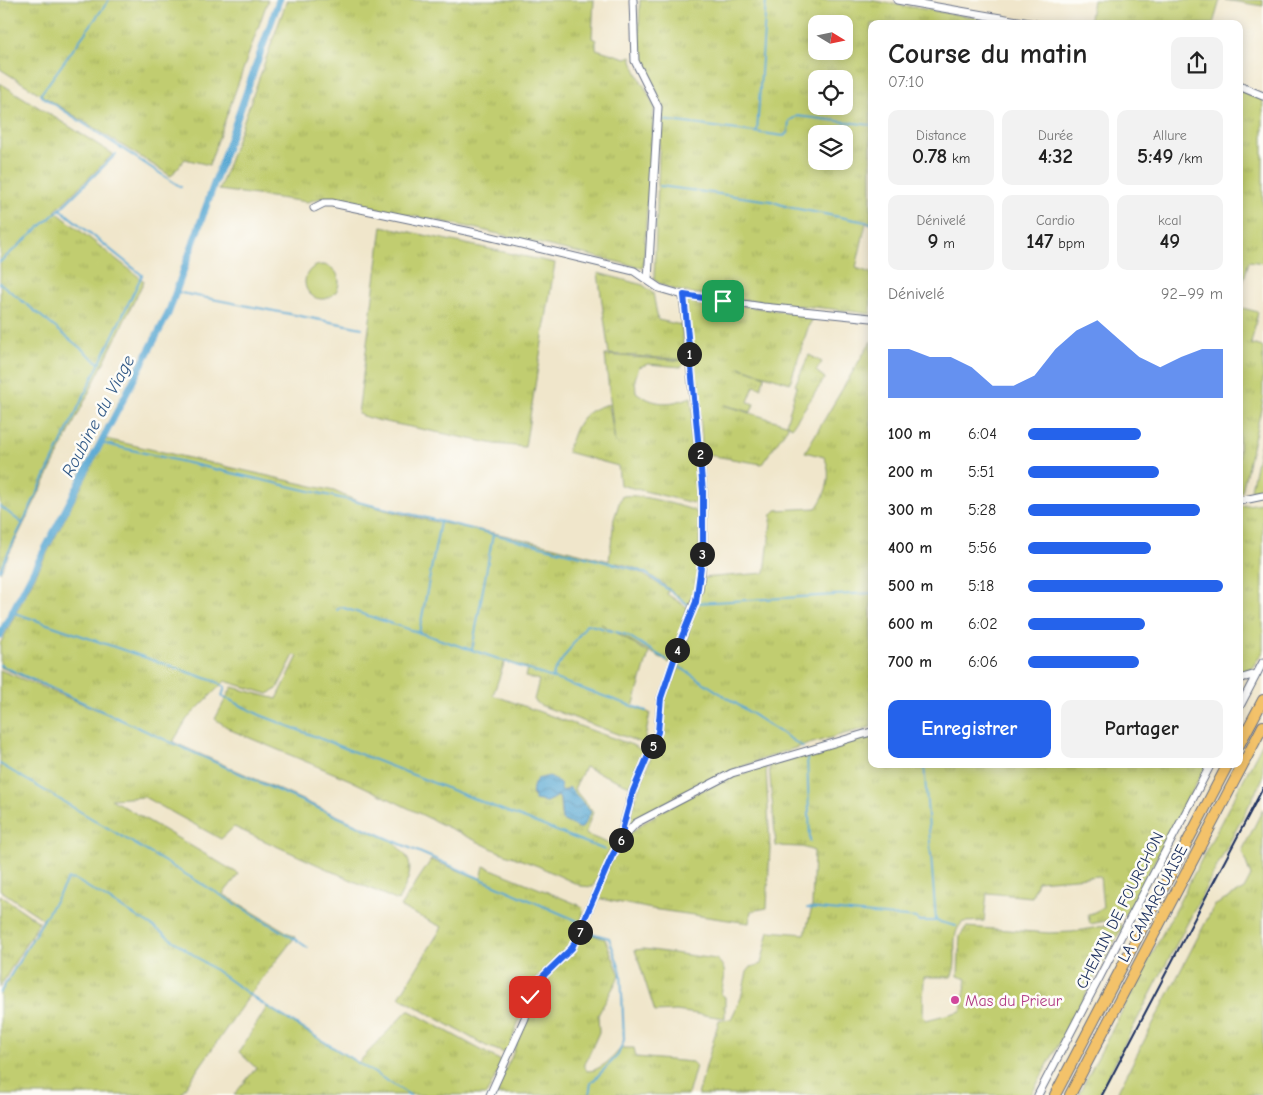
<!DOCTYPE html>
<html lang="fr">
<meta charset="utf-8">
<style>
:root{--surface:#fff;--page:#f2f2f2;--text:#222;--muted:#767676;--accent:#2563eb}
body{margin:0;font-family:"Comic Neue",sans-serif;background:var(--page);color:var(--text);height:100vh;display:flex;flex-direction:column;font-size:19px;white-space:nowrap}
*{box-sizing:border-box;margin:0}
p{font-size:16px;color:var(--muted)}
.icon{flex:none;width:28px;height:28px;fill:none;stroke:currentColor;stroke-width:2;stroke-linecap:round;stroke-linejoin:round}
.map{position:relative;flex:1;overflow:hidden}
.sheet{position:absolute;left:868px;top:20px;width:375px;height:748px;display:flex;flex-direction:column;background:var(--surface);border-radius:10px;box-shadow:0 2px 12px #0003}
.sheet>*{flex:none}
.needle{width:32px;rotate:100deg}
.fabs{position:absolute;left:808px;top:15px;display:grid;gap:10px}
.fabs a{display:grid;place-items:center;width:45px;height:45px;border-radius:10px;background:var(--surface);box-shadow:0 2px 12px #0003;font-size:25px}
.pin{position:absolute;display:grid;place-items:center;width:42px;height:42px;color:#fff;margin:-21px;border-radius:10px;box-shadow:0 2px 8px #0006}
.km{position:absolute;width:25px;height:25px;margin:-12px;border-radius:50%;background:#222;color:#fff;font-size:14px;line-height:25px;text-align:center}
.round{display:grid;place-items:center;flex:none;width:52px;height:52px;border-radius:10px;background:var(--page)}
.overview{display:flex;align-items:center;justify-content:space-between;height:85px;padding:0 20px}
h1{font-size:28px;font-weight:600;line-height:38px}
.figures{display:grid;grid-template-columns:repeat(3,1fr);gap:8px;height:85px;padding:5px 20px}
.figures div{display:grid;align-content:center;border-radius:10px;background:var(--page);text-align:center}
.figures b{font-size:21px;font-weight:600}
.figures small{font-size:14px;font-weight:400}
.figures p{font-size:14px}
.chart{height:140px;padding:10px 20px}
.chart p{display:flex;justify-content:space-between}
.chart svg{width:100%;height:90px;margin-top:5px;fill:var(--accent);opacity:.7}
.cta{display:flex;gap:10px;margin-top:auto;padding:10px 20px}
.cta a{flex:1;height:58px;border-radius:10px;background:var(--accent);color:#fff;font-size:20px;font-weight:600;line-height:58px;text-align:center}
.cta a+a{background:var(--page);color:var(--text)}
ul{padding:0 20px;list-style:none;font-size:16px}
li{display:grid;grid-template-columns:80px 60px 1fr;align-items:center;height:38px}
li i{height:12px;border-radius:6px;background:var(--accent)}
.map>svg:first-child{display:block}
.grass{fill:url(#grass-tufts);stroke:#6e7e66;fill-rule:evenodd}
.garden{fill:#c1cd6f;stroke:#6e7e66}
.water{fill:url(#water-waves);stroke:#3a6c98}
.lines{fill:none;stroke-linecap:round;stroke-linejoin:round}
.stream{stroke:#59a8d3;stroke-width:2}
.canal{stroke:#59a8d3;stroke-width:7}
.minor-casing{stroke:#666f84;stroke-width:9}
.highway-casing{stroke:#666f84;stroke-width:12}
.minor{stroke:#fff;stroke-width:7}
.highway{stroke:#f3c26a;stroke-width:10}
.rail{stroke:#1b2f5e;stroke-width:2}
.route-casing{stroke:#fff;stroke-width:10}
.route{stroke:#2563eb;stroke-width:6}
.hotel-dot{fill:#d1479c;stroke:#fdfcf7;stroke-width:2}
.labels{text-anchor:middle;stroke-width:5;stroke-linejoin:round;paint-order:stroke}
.street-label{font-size:16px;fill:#1b2f5e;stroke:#fdfcf7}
.hotel-label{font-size:16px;fill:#b23c85;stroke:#fdfcf7;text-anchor:start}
.water-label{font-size:18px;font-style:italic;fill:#315987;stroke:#fdfcf7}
</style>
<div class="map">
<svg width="1263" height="1095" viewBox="0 0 1263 1095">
<defs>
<pattern id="grass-tufts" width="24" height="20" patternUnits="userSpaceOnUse" patternTransform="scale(1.25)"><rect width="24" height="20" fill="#c1cd6f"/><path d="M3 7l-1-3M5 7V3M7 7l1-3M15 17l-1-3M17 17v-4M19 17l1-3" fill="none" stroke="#a5b063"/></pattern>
<pattern id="water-waves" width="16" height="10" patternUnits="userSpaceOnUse" patternTransform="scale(1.25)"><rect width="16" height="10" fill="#59a8d3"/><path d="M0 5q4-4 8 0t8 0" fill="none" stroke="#4989ae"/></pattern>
</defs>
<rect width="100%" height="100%" fill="#fdfcf7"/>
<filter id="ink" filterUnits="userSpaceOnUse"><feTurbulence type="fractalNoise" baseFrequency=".02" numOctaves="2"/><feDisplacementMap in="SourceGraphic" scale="10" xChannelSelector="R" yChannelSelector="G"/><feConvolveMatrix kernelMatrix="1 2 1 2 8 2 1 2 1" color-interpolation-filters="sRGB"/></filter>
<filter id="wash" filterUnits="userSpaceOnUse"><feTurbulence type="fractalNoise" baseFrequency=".0096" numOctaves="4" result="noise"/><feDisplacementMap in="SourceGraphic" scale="20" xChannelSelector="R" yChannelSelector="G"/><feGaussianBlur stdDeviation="1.12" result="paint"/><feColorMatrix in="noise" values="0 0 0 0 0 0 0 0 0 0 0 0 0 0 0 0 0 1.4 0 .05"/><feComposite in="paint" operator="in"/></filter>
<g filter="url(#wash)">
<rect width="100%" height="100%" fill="#f0e6cb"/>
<path class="grass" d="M0,0H268L209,165L185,159L171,176L0,69Z
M287,0H594L592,38L596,40V49L626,58L631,56C635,75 648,89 654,107L643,268L469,227L321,198L307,202L219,190Z
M640,0H869L1014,24H871V224L866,223L856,268L871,273V314C819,306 767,304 715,296C695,293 670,293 654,279L661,105L655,87L643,68L638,52ZM816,24H844V51H816ZM816,79H844V106H816ZM816,134H844V161H816Z
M1093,0H1220L1213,24H1089Z
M1225,0H1263V6Z
M0,83L113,154L55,211L144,281L0,572Z
M1239,90L1263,99V263L1249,261L1239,297Z
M382,226L555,263L525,447L495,444L376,420L358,414Z
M598,273L643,285L653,293L658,320L681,325L686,360L609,354Z
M688,298L815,316L809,325L790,383L739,367L765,376L761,388L754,386L748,402L754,404L751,412L724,405L786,424L797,386L795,385L809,355L822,362L816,371L825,378L792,427L787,424L788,427L762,464L702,454C702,403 690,351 686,300Z
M1239,307L1258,312L1251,344L1263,347V401L1242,491L1239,495Z
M871,341V727C786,749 701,774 628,827L626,825C637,793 650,763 659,731C663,719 662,706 666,694C678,654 697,620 702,578L765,573L772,514L776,510L816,508C827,494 833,473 824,457L805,452Z
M605,355L687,361L681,367L648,364L639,367L635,379L636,392C654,406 671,405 691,397L701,501L693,503L620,485L618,466L567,452C576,426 579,411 609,404L615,443Z
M1263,432V490L1256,491L1251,489Z
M106,439L334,491C383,515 441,522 494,533C533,541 571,551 609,561L614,519L621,497C631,491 680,506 693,510L700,516C700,547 699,577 690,607C667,587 648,568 616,563L641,573L668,590L667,594L688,608L670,663L601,624L649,653L633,707L650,713L644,744L540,705L534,700L539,680L525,677L527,668L505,661L493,695L635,746L645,753L630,786L585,767L574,789L593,812L585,834L612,845L593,887L581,886L538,866L497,851L350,780L233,731L215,719L232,687L277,699L298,656L294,655L277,689L268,694L225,681L187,719L173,742L394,841C397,847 402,851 406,856C416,870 404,888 398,901L234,827L221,839L144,797L111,799L239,874L223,894L295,937L251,993L180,1095H0V994L43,919L0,890V670L127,722L0,667V644ZM534,784L559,788L563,791L568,788L582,828L561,816L560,799L558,796L546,802L532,796Z
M1263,503V652L1249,672L1239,675V506Z
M871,734V764H1207L1126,914L1116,919L1090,924L1088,915L1103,908L1100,876L1037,881L1032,897L987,893L984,921L963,922C947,936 961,960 951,977H924L923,1015L926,1020L961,1011L967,979L958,976L960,936L966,927L1049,933L1072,932L1119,923L1122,928L1031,1095H698L719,1020L731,1019L741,998L747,972L751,967L761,964L769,931L805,934L812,907L814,851L802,847L776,846L769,766Z
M1263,742V778L1098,1095H1078Z
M766,766L770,848L767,908L751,911L749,923L652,909L596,898C604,881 610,857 622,842C648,811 726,778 766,766Z
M1263,809V1095H1116L1214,906L1244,889L1251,876L1242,851Z
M431,860L481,879L484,866L579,905L583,909V915L570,947L532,984L508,1051L505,1053L486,1046L399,997L442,927L400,907Z
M0,895L39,922L0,987Z
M585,932L605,939L620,975L598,1015L599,1032L584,1066L587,1071C600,1071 613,1058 621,1048H634L636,1057L692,1062L696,1066L688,1095H493L512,1056L530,1003L545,977L565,958Z
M644,949L716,959C729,969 724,979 721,994L725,997V1018L676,1011L655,1012L635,950Z
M267,1007L358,1063L408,1010L503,1062L486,1095H234L256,1068L239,1052Z"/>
<path class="garden" d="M305 282a17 17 0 1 1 34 0a17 17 0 1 1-34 0Z"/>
<path class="water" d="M549,776L560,783L561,790L566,791L569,787L591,812L582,828H578L562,820L560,799L558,796L546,802L535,800C531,793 532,786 537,779Z"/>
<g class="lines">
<path class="stream" d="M109,0L40,95L181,187
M662,120L784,136L788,132L789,121L797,116L871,125
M757,132L766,0
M660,186L771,201L788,207L871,223
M0,262L60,209L116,154
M0,283L99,363
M176,292L362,328
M101,443L440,521L634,569L647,574L690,606
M0,506L23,524
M0,570L142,275L60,209
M696,603L871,593
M337,610L341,607L484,654L646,711
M12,612L217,682L225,687L222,696L260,715L605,850
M419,633L440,522
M472,650L493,534
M0,665L274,789L580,922
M678,666L803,747
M552,678L555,670L587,624L627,635L667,660
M807,756L810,841
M0,764L298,941L308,948
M924,764L936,921
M807,908L917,918L918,921H936L956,926
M587,932L609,938L621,972L624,1040L618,1055L591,1083L589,1095
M0,993L68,879L76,880L157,929L263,1004L410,1095"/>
<path class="canal" d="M208,201L279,0
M0,635L168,314L207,204"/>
</g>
</g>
<g filter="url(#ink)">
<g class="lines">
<defs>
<path id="minor" d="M633,0L635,61L658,107L648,280
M897,0L1035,24
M1239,86L1263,96
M314,208L324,203H332L471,232L634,271L659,288L683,295L763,307L871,318
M1239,501L1263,496
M1239,679L1256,674
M1239,708L1263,662
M623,837V827L633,791L658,732L661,698L699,590L703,552V491L683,295
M490,1095L525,1018L530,997L541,978L572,948L612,856L623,837L636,823L732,773L871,732
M1038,1095L1211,764"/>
<path id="highway" d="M1239,745L1263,700
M1055,1095L1228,764
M1070,1095L1263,726"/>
</defs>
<use href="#minor" class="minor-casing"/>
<use href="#highway" class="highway-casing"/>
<use href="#minor" class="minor"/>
<use href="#highway" class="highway"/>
<path class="rail" d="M1102,1095L1263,788"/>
</g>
</g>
<g class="lines" filter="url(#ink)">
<defs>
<path id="route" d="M530,997L541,978L572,948L612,856L623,837V827L633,791L658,732L661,698L681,639L696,602L703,552V491L684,295L723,301"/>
</defs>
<use href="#route" class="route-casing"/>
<use href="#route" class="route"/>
</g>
<circle class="hotel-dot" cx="955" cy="1000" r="5"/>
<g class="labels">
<g class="street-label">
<text transform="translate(1152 903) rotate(-62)" y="6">LA CAMARGUAISE</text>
<text transform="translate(1119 910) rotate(-63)" y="6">CHEMIN DE FOURCHON</text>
</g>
<g class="hotel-label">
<text x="965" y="1006">Mas du Prieur</text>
</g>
<g class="water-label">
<text transform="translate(98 416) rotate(-62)" y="6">Roubine du Viage</text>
</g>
</g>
</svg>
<div class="fabs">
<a><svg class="needle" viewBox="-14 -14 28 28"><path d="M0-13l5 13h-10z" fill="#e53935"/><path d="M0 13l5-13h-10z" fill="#767676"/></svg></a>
<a><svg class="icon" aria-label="locate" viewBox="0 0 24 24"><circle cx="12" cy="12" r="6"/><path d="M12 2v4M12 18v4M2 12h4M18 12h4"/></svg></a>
<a><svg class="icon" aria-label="layers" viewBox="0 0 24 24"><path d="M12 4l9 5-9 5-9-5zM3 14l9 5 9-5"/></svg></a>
</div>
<div class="pin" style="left:723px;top:301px;background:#1e9e55"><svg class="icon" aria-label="arrive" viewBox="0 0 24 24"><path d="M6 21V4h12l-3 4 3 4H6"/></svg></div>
<div class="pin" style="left:530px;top:997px;background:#d93025"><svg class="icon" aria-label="check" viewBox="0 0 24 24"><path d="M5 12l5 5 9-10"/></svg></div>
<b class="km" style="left:689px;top:354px">1</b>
<b class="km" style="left:700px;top:454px">2</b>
<b class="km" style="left:702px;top:554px">3</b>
<b class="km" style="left:677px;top:650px">4</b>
<b class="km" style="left:653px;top:746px">5</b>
<b class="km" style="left:621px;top:840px">6</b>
<b class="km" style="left:580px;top:932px">7</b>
<section class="sheet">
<div class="overview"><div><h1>Course du matin</h1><p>07:10</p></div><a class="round"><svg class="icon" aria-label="share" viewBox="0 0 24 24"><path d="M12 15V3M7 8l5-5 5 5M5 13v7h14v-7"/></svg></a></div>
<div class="figures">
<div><p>Distance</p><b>0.78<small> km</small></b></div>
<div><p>Durée</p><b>4:32</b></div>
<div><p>Allure</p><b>5:49<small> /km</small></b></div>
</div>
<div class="figures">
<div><p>Dénivelé</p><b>9<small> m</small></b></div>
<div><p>Cardio</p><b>147<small> bpm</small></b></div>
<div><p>kcal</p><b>49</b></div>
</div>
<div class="chart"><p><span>Dénivelé</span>92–99 m</p>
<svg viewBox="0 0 160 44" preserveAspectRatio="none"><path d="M0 44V20L10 20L20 24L30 24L40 29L50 38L60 38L70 33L80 20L90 11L100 6L110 15L120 24L130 29L140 24L150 20L160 20V44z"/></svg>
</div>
<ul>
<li><b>100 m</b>6:04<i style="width:58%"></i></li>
<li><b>200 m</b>5:51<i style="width:67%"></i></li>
<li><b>300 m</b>5:28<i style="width:88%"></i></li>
<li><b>400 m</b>5:56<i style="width:63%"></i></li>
<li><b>500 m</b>5:18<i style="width:100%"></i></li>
<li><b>600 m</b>6:02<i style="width:60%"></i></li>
<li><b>700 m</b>6:06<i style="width:57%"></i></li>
</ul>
<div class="cta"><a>Enregistrer</a><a>Partager</a></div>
</section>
</div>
